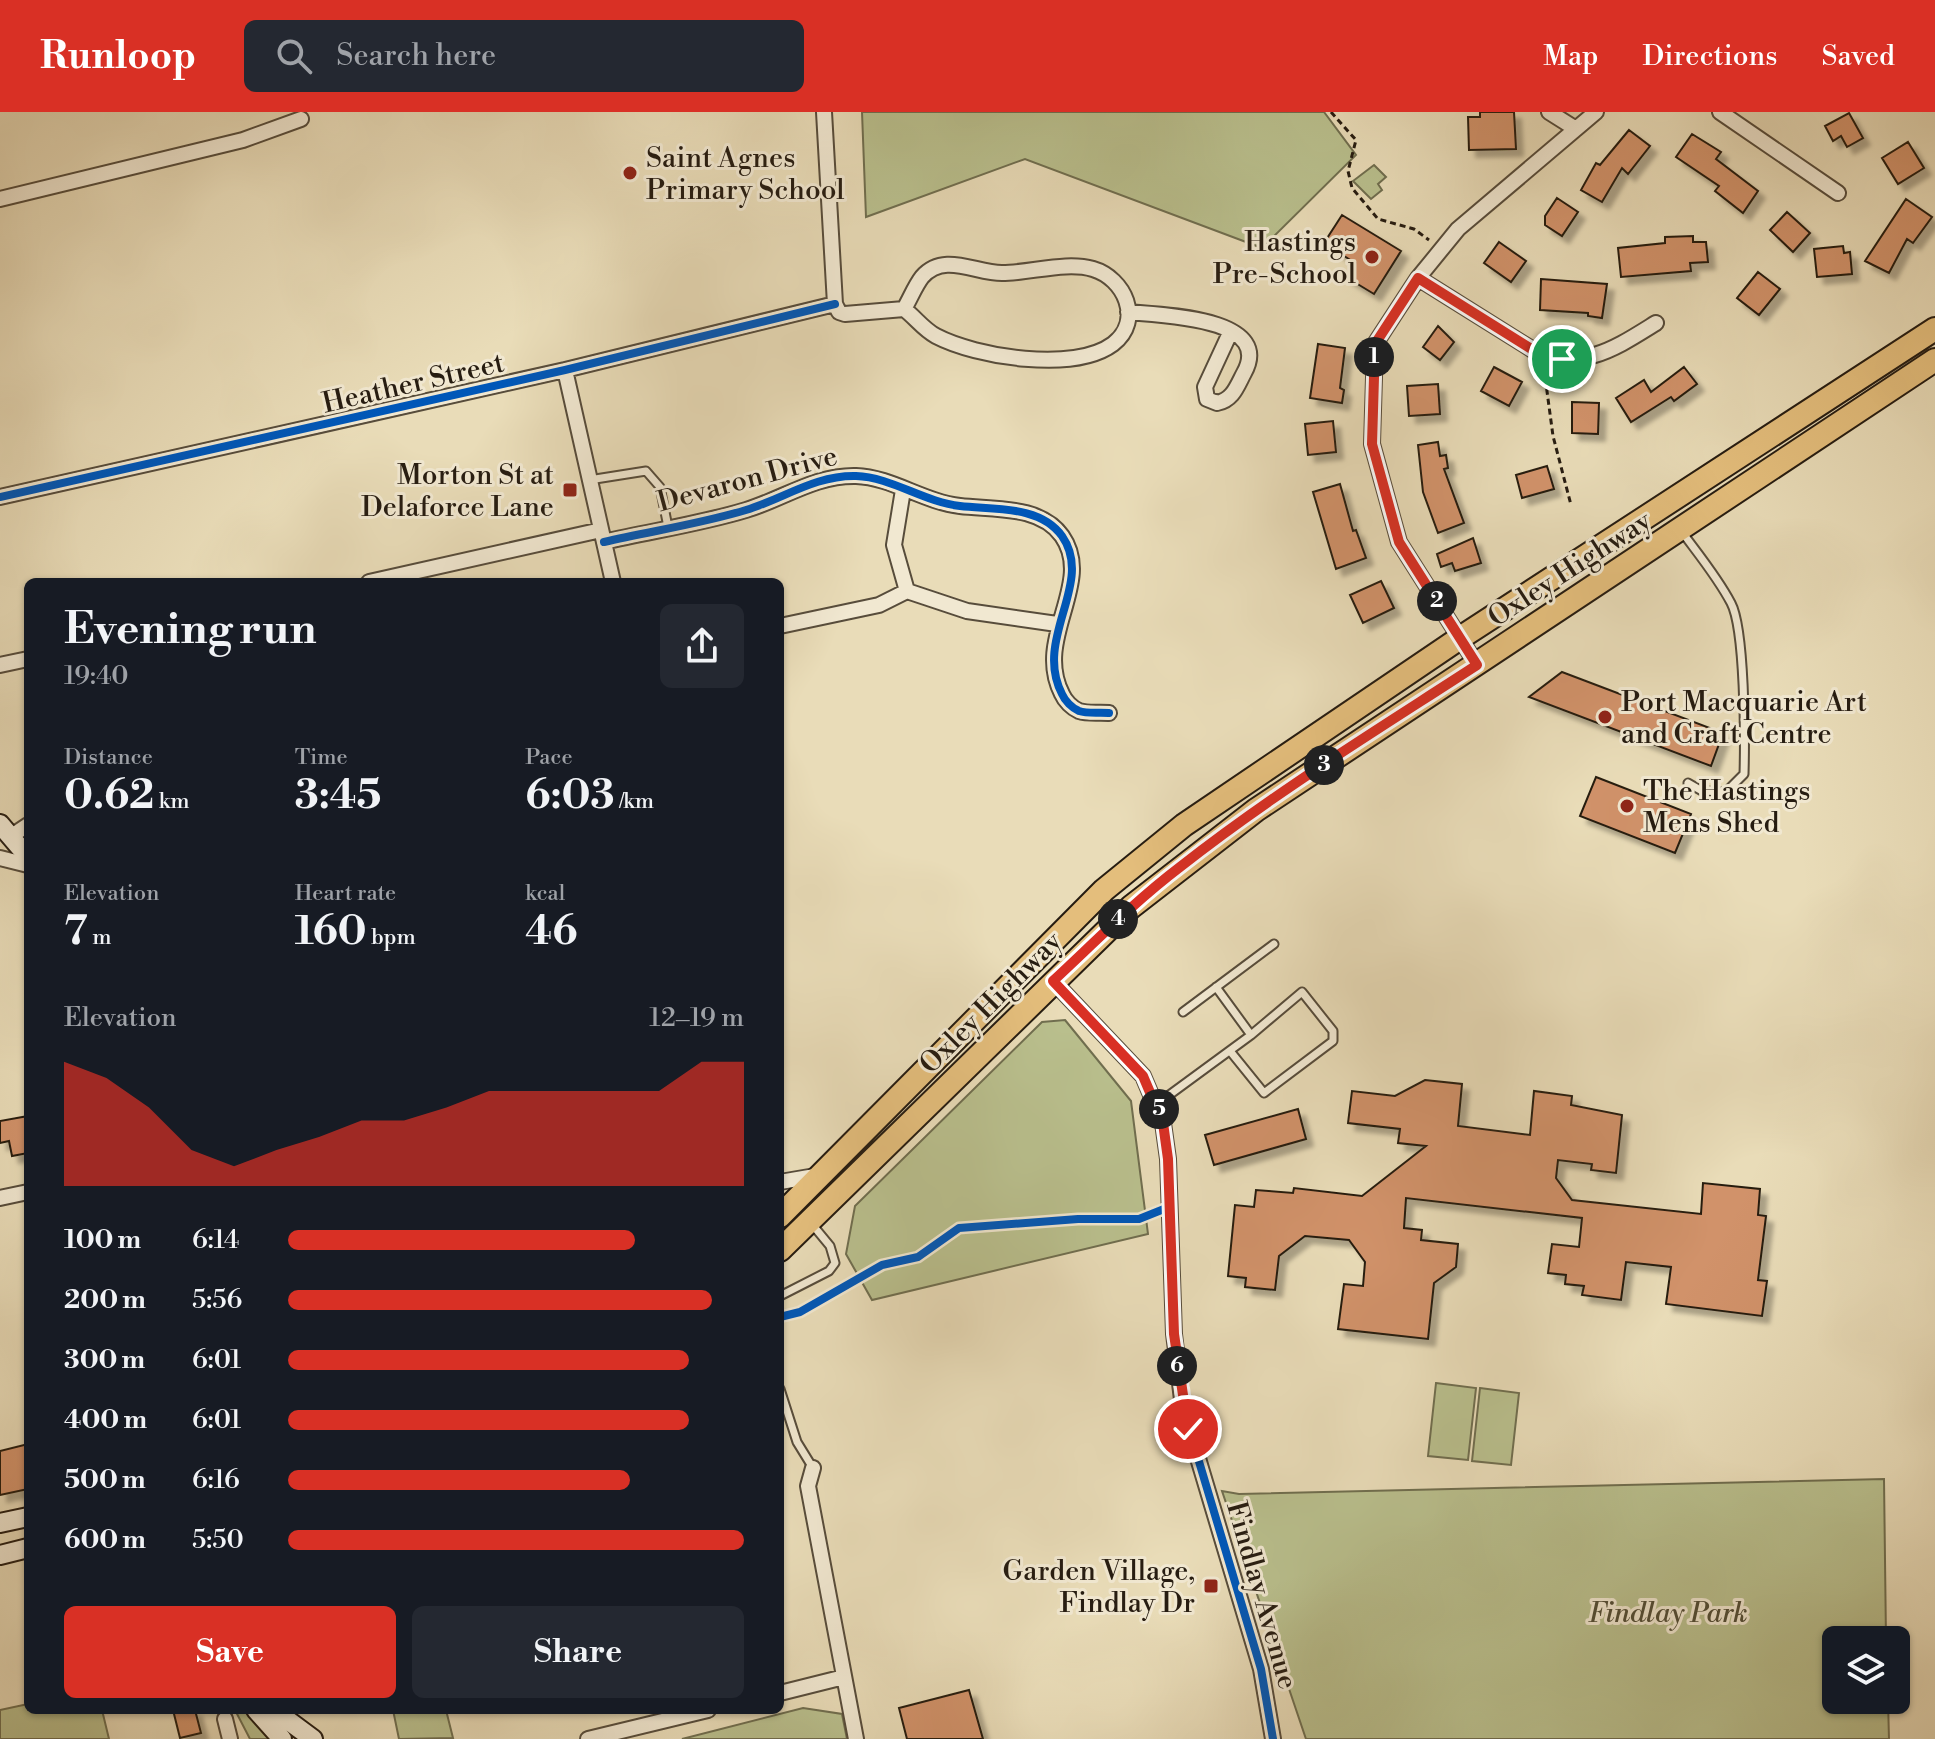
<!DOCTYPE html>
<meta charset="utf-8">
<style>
:root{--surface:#171b24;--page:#242831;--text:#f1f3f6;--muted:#9ea1a6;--accent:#d93025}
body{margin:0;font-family:"Libre Bodoni",serif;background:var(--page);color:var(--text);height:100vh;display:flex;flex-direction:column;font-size:30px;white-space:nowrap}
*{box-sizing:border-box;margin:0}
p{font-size:26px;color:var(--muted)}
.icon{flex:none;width:44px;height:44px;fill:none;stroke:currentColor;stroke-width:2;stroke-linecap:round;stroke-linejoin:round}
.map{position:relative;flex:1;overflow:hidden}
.panel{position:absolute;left:24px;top:466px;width:760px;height:1136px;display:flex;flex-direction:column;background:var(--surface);border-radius:12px;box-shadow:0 2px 6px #0004}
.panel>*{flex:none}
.fabs{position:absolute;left:1822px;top:1514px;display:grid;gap:16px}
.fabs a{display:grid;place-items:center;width:88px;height:88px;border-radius:12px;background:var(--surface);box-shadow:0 2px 6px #0004;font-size:40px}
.pin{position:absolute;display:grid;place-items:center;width:68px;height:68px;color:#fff;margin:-34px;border:4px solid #fff;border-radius:50%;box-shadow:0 2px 8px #0007}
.km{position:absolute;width:40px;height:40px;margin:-20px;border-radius:50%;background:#222;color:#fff;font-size:22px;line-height:40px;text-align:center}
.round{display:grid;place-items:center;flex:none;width:84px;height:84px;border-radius:12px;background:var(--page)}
.overview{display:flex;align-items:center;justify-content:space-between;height:136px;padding:0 40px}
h1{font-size:44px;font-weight:800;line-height:60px}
.metrics{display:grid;grid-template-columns:repeat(3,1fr);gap:12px;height:136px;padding:8px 40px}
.metrics div{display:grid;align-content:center}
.metrics b{font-size:40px;font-weight:800}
.metrics small{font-size:22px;font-weight:400}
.metrics p{font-size:22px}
.chart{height:224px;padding:16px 40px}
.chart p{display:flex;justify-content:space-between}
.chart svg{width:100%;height:144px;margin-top:8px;fill:var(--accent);opacity:.7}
.button{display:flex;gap:16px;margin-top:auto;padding:16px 40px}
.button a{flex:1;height:92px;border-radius:12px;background:var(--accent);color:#fff;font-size:32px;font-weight:800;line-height:92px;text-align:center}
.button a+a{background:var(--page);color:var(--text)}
ul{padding:0 40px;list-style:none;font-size:26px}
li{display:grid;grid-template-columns:128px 96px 1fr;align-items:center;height:60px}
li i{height:20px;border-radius:10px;background:var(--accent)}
header{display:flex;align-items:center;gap:48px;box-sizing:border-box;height:112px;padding:0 40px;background:var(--accent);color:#fff}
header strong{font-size:38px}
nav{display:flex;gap:44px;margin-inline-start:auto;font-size:28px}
.search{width:560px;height:72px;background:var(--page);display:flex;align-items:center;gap:20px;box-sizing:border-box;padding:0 28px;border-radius:12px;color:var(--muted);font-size:30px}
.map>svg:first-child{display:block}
.green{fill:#b9bf8d;stroke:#706e4f;stroke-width:2}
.building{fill:#d1926a;stroke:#261c11;stroke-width:2;filter:url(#shadow)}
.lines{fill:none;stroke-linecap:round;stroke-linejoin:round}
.lane-casing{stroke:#574c3b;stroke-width:11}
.street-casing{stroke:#574c3b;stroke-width:18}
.secondary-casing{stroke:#261c11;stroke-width:22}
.primary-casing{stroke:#261c11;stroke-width:26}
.path{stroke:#261c11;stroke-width:3;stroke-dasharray:6 4;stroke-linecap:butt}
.lane{stroke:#f1e8d1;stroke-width:7}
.street{stroke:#f1e8d1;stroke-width:14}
.secondary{stroke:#f1e8d1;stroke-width:18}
.primary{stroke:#e4be7c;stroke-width:22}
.cycleway-casing{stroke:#f1e8d1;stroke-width:13}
.cycleway{stroke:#0057b8;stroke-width:8}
.route-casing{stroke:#fff;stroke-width:16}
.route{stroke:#d93025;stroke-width:10}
.poi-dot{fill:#8f2418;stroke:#f1e8d1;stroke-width:3}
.labels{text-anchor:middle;stroke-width:6;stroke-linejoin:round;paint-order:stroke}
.poi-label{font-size:28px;fill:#261c11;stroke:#f1e8d1;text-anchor:start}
.street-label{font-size:28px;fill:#261c11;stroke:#f1e8d1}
.park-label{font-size:28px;font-style:italic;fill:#524d36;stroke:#f1e8d1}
</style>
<header>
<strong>Runloop</strong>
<div class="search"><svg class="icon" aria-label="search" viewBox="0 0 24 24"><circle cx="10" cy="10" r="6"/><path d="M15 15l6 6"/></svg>Search here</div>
<nav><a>Map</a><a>Directions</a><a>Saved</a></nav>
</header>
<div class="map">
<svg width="1935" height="1627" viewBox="0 0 1935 1627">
<defs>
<filter id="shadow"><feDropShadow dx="7" dy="7" stdDeviation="2" flood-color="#0004"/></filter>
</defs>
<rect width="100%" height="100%" fill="#e9dcb8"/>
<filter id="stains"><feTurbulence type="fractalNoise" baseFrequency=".0025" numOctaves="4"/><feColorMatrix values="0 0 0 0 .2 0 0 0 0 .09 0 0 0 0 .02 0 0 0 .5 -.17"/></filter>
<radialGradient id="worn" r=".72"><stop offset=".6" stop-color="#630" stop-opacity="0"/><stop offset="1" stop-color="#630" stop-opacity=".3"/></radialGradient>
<path class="green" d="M862,0H1324L1356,43L1262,136L1025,47L866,105Z
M1374,53L1386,65L1378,72L1382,78L1371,87L1353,69Z
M1065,908L1131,989L1148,1122L872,1188L846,1142L855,1094L1042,910Z
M1436,1271L1476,1276L1468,1348L1428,1344Z
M1480,1276L1519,1281L1511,1353L1472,1349Z
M1884,1367L1886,1528H1836V1588H1888L1889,1627H1306L1222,1379L1239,1382Z
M28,1592V1598H102L109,1627H0V1598Z
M803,1596L842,1602L847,1627H682Z
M235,1598H247L270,1627H250Z
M393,1598H446L453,1626L399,1627Z"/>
<path class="building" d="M1480,0H1514L1516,37L1469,38L1468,5H1480Z
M1849,1L1863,26L1847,35L1841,24L1833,29L1825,14Z
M1629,18L1650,34L1628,62L1622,56L1602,90L1581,78L1596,51L1600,53Z
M1692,22L1721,40L1716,47L1758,79L1743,101L1715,79L1719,74L1676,45Z
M1908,30L1924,56L1898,72L1882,46Z
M1557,86L1578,100L1562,124L1545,113V104Z
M1906,87L1932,105L1913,131L1907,127L1889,161L1865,149Z
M1787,100L1810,121L1793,140L1770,118Z
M1342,103L1401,139L1374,182L1346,165L1355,151L1324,131Z
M1693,124V130H1706L1708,150L1690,151L1691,159L1621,165L1618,136L1665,131V125Z
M1499,130L1526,149L1511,170L1484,151Z
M1843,134L1844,141L1850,140L1852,162L1817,165L1814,137Z
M1758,160L1780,177L1759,203L1737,186Z
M1541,167L1607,172L1602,206L1588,204V201L1540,198Z
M1438,214L1454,230L1440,248L1423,235Z
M1318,232L1345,236L1340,276L1344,278L1342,291L1310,286Z
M1494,255L1522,270L1509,294L1481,279Z
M1684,255L1697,272L1674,289L1671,285L1631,310L1616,286L1644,268L1651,280Z
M1438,272L1440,302L1409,304L1407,274Z
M1572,290L1599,291L1598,322L1572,321Z
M1333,309L1336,340L1308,343L1305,312Z
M1438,330L1440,344L1446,343L1448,356L1444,357L1464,411L1438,421L1423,380L1418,333Z
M1547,354L1554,377L1522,386L1516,363Z
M1340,372L1353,419L1356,418L1366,446L1336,457L1313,380Z
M1473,426L1481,451L1455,459L1452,451L1441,455L1437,442Z
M1381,469L1394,496L1363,511L1350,483Z
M1562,560L1723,621L1711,654L1529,585Z
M1596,665L1691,702L1675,741L1580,704Z
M1425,968L1462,972L1458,1014L1530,1023L1534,979L1572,984L1571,993L1622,1003L1616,1061L1591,1058L1592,1052L1558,1048L1556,1066L1572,1088L1701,1102L1703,1071L1760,1077L1758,1103L1766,1104L1758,1168L1767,1169L1762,1204L1666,1192L1671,1155L1626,1150L1621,1188L1582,1183L1584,1174L1565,1172L1566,1163L1548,1161L1552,1132L1579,1135L1582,1106L1406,1086L1404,1116L1422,1118L1421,1128L1458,1132L1456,1155L1434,1171L1428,1227L1338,1217L1344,1172L1363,1174L1365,1150L1349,1128L1305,1124L1279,1144L1275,1178L1245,1175L1246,1166L1228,1164L1235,1093L1254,1095L1256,1078L1293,1081L1294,1076L1362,1084L1426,1034L1398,1031L1400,1017L1348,1011L1352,979L1395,984Z
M1298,997L1306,1027L1214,1053L1205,1023Z
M28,1004V1041L12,1044L9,1029L0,1031V1009Z
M28,1332V1377L0,1383V1339Z
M969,1578L983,1627H907L899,1596Z
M173,1598H195L201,1621L180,1626Z"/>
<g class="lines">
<defs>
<path id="lane" d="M589,368L646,359L660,375L668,415
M1682,420C1699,443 1718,466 1731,491C1745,517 1745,628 1744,662L1726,680L1702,679L1688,671
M1216,875L1251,923
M1183,900L1274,832
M1157,992L1251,923L1302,880L1333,919V929L1264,981L1230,939
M780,1184L829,1159L835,1151L830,1134L811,1111
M780,1277L797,1330L813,1356"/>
<path id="street" d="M824,0L835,192
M1549,0L1576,17
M1720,0L1838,81
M0,87L243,28L301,7
M1418,166L1533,238C1583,259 1614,237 1656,211
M835,192L839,200L845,202L904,197C915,205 923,217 936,224C976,245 1074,261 1113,232C1144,208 1124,166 1093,157C1066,149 1031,161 1002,161C975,161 944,140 922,165C915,174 910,187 904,197
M1128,200C1159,203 1275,205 1244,261C1237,274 1233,288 1217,291L1207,287L1205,275L1230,221
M565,258L613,470
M903,378L894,433L907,479L967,499L1057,512
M0,385L565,258L835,192
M604,430C651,419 700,412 746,398C783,387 815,363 856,364C891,365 924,390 960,394C994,398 1040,393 1062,424C1095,471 1033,526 1062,582C1065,589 1072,596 1079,599C1088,602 1100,600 1109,601
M369,470L601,418
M780,514L879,493L907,479
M0,553L28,547
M1477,553L1399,430L1372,332L1375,232L1418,166L1458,117L1596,0
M10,725L28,713
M0,746L28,753
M1053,869L1143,964L1163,1011L1168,1047L1174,1222L1183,1296L1261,1557L1273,1627
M780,1070L815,1064
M0,1086L28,1080
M813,1356L808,1374L856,1627
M780,1581L844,1565
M225,1607L230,1627
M588,1627L708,1598"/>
<path id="secondary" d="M0,712L28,745
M0,1411L28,1405
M0,1443L28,1436
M256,1598L282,1627
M274,1598L313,1627"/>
<path id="primary" d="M780,1104L1104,778L1184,713L1460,526L1935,217
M780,1138L1131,795L1256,698L1935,248"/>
</defs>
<use href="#lane" class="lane-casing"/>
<use href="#street" class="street-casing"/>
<use href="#secondary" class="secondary-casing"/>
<use href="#primary" class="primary-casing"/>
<path class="path" d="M1331,0L1356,28L1348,59L1352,76L1378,107L1414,117L1429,128
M1544,257L1553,324L1571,393"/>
<use href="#lane" class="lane"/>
<use href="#street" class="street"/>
<use href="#secondary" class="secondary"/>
<use href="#primary" class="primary"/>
<defs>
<path id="cycleway" d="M0,385L565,258L835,192
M604,430C651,419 700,412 746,398C783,387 815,363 856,364C891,365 924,390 960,394C994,398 1040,393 1062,424C1095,471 1033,526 1062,582C1065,589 1072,596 1079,599C1088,602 1100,600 1109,601
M1053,869L1143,964L1163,1011L1168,1047L1174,1222L1183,1296L1261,1557L1273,1627
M780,1205L800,1200L882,1153L918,1145L959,1116L1078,1107H1139L1169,1095"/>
</defs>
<use href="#cycleway" class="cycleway-casing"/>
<use href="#cycleway" class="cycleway"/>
</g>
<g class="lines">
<defs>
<path id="route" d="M1188,1317L1174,1222L1168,1047L1163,1011L1143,964L1053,869C1095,830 1134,790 1180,755C1274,681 1377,618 1477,553L1399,430L1372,332L1375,232L1418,166L1533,238L1562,247"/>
</defs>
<use href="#route" class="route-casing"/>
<use href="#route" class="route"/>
</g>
<g class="poi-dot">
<circle cx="630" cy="61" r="8"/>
<circle cx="1372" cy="145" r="8"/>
<rect x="562" y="370" width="16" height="16" rx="4"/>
<circle cx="1605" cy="605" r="8"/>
<circle cx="1627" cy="694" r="8"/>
<rect x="1203" y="1466" width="16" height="16" rx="4"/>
</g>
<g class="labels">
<g class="poi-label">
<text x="646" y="55">Saint Agnes<tspan x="646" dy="32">Primary School</tspan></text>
<text x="1356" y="139" text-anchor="end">Hastings<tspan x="1356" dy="32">Pre-School</tspan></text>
<text x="554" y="372" text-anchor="end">Morton St at<tspan x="554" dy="32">Delaforce Lane</tspan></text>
<text x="1621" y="599">Port Macquarie Art<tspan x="1621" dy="32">and Craft Centre</tspan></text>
<text x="1643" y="688">The Hastings<tspan x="1643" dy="32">Mens Shed</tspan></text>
<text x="1195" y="1468" text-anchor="end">Garden Village,<tspan x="1195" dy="32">Findlay Dr</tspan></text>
</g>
<g class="street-label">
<text transform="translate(413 270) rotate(-13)" y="10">Heather Street</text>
<text transform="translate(747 366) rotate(-15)" y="10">Devaron Drive</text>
<text transform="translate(1569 456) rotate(-33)" y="10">Oxley Highway</text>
<text transform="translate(990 890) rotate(-45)" y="10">Oxley Highway</text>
<text transform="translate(1263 1483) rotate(74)" y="10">Findlay Avenue</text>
</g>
<g class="park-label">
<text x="1668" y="1510">Findlay Park</text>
</g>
</g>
<rect width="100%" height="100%" filter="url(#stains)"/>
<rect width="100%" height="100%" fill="url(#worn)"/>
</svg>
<div class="fabs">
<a><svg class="icon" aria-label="layers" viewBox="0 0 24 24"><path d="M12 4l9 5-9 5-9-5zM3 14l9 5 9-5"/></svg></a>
</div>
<div class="pin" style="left:1562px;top:247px;background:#1e9e55"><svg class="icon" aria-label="arrive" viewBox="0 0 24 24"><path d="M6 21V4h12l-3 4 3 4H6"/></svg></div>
<div class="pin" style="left:1188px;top:1317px;background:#d93025"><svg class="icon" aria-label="check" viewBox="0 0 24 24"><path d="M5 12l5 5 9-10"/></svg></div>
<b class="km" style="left:1374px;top:245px">1</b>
<b class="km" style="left:1437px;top:489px">2</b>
<b class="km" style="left:1324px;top:653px">3</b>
<b class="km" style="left:1118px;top:807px">4</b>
<b class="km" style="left:1159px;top:997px">5</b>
<b class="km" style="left:1177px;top:1254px">6</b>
<section class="panel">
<div class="overview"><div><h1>Evening run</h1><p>19:40</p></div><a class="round"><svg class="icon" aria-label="share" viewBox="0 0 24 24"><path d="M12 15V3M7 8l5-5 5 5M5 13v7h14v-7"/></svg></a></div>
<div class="metrics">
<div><p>Distance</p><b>0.62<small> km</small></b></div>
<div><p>Time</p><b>3:45</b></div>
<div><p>Pace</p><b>6:03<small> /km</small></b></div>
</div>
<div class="metrics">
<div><p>Elevation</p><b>7<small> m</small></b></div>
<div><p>Heart rate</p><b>160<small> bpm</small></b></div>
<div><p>kcal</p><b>46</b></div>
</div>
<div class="chart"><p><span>Elevation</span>12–19 m</p>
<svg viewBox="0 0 160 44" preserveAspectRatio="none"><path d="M0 44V6L10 11L20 20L30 33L40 38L50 33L60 29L70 24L80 24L90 20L100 15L110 15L120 15L130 15L140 15L150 6L160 6V44z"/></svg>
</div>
<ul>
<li><b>100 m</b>6:14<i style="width:76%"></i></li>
<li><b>200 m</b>5:56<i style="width:93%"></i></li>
<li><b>300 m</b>6:01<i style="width:88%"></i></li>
<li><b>400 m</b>6:01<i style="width:88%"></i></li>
<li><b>500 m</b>6:16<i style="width:75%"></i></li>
<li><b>600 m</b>5:50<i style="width:100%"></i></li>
</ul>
<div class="button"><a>Save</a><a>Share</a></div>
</section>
</div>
